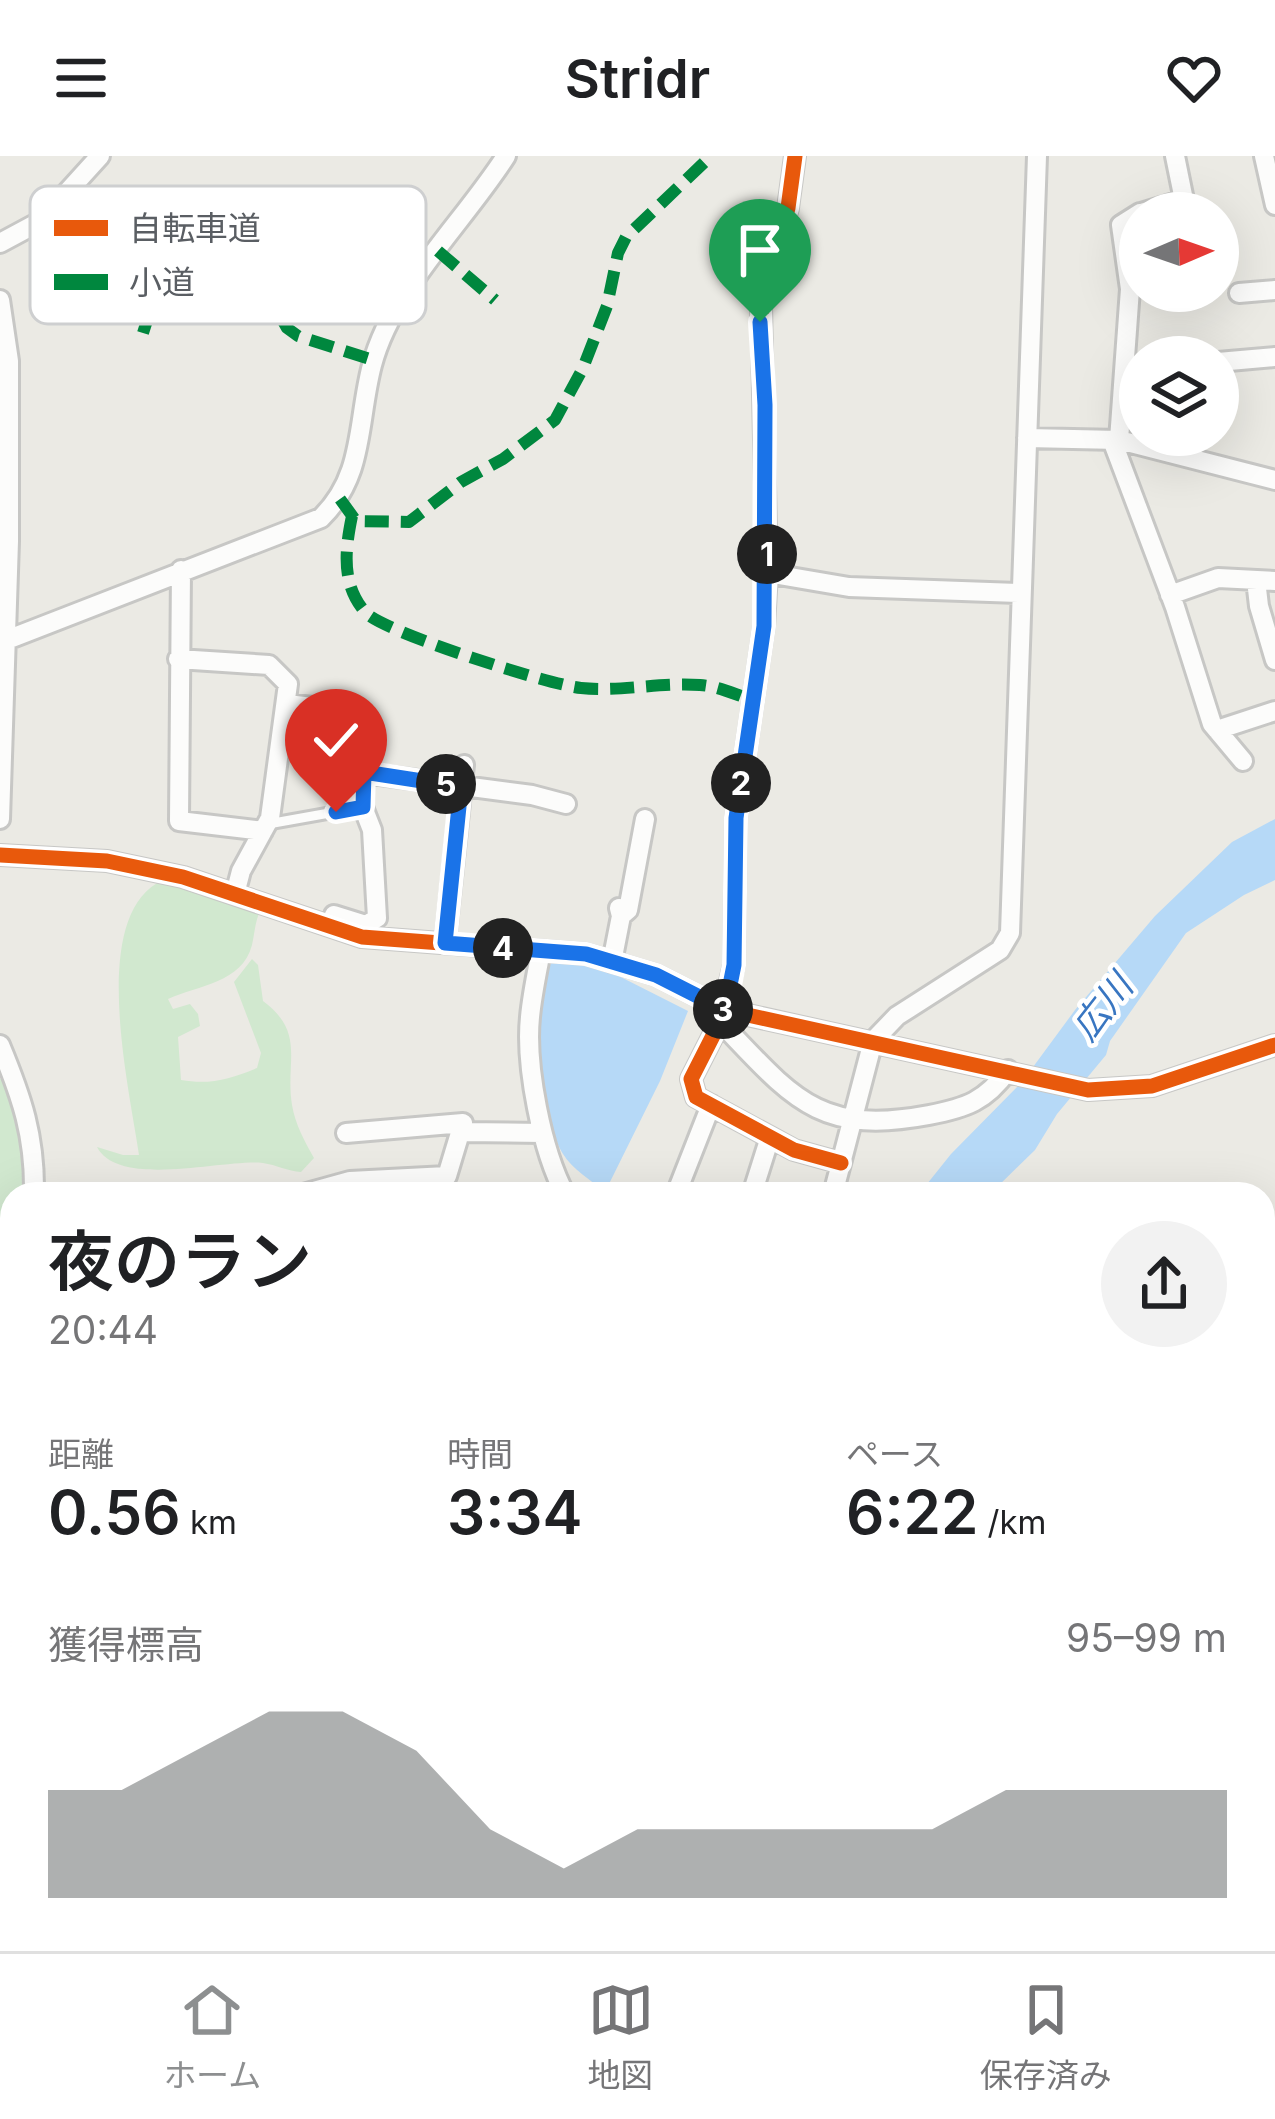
<!DOCTYPE html>
<html lang="ja">
<meta charset="utf-8">
<style>
:root{--surface:#fff;--page:#f2f2f2;--text:#202124;--muted:#757577;--line:#e0e0e0;--accent:#8d8f90}
body{margin:0;font-family:Inter,"Noto Sans JP",sans-serif;background:var(--page);color:var(--text);height:100vh;display:flex;flex-direction:column;font-size:45px;white-space:nowrap}
*{box-sizing:border-box;margin:0}
p{font-size:39px;color:var(--muted)}
.icon{flex:none;width:66px;height:66px;fill:none;stroke:currentColor;stroke-width:2;stroke-linecap:round;stroke-linejoin:round}
.map{position:relative;flex:1;overflow:hidden}
.drawer{position:absolute;left:0px;top:1026px;width:1275px;height:771px;display:flex;flex-direction:column;background:var(--surface);border-radius:36px 36px 0 0;box-shadow:0 12px 48px #0002}
.drawer>*{flex:none}
.needle{width:78px;rotate:88deg}
.controls{position:absolute;left:1119px;top:36px;display:grid;gap:24px}
.controls a{display:grid;place-items:center;width:120px;height:120px;border-radius:50%;background:var(--surface);box-shadow:0 12px 48px #0002;font-size:60px}
.pin{position:absolute;display:grid;place-items:center;width:102px;height:102px;color:#fff;margin:-123px -51px;border-radius:50% 50% 50% 0;rotate:-45deg;box-shadow:0 0 12px #0007}
.pin .icon{rotate:45deg}
.km{position:absolute;width:60px;height:60px;margin:-30px;border-radius:50%;background:#222;color:#fff;font-size:33px;line-height:60px;text-align:center}
.round{display:grid;place-items:center;flex:none;width:126px;height:126px;border-radius:63px;background:var(--page)}
.headline{display:flex;align-items:center;justify-content:space-between;height:204px;padding:0 48px}
h1{font-size:66px;font-weight:600;line-height:90px}
.metrics{display:grid;grid-template-columns:repeat(3,1fr);gap:18px;height:204px;padding:12px 48px}
.metrics div{display:grid;align-content:center}
.metrics b{font-size:60px;font-weight:600}
.metrics small{font-size:33px;font-weight:400}
.metrics p{font-size:33px}
.chart{height:336px;padding:24px 48px}
.chart p{display:flex;justify-content:space-between}
.chart svg{width:100%;height:216px;margin-top:12px;fill:var(--accent);opacity:.7}
header{display:flex;justify-content:space-between;align-items:center;height:156px;padding:0 48px;background:var(--surface);font-size:54px;font-weight:600}
.tabs{display:flex;justify-content:space-around;align-items:center;height:168px;border-top:3px solid var(--line);background:var(--surface);font-size:33px;color:var(--muted)}
.tabs a{display:grid;justify-items:center;gap:6px}
.tabs .current{color:var(--accent)}
.map>svg:first-child{display:block}
.green{fill:#d1e8cf}
.water{fill:#b6d9f7}
.lines{fill:none;stroke-linecap:round;stroke-linejoin:round}
.service-casing{stroke:#c7c7c5;stroke-width:15}
.minor-casing{stroke:#c7c7c5;stroke-width:24}
.trunk-casing{stroke:#c2b592;stroke-width:36}
.service{stroke:#fcfcfb;stroke-width:9}
.minor{stroke:#fcfcfb;stroke-width:18}
.trunk{stroke:#f0eee4;stroke-width:30}
.quiet{stroke:#00873e;stroke-width:12;stroke-dasharray:24 12;stroke-linecap:butt}
.cycleway-casing{stroke:#fff;stroke-width:22}
.cycleway{stroke:#e8590c;stroke-width:15}
.route-casing{stroke:#fff;stroke-width:24}
.route{stroke:#1a73e8;stroke-width:15}
.labels{text-anchor:middle;stroke-width:9;stroke-linejoin:round;paint-order:stroke}
.water-label{font-size:36px;font-style:italic;fill:#3976c1;stroke:#fff}
.key{fill:#fff;stroke:#cecfd0;stroke-width:3}
.key-label{font-size:33px;fill:#5a5e63}
</style>
<header><svg class="icon" aria-label="menu" viewBox="0 0 24 24"><path d="M4 6h16M4 12h16M4 18h16"/></svg>Stridr<svg class="icon" aria-label="heart" viewBox="0 0 24 24"><path d="M12 20l-8-8c-3-5 5-10 8-4 3-6 11-1 8 4z"/></svg></header>
<div class="map">
<svg width="1275" height="1795" viewBox="0 0 1275 1795">
<rect width="100%" height="100%" fill="#ebeae4"/>
<path class="green" d="M163,724L261,752C255,766 255,775 252,789C242,827 199,829 168,843L173,853L190,848L198,858L200,870L178,881L181,924C210,929 230,923 257,912L261,897L234,826L252,803L258,809L263,845C306,877 285,905 292,949C295,968 305,986 314,1002L301,1016C288,1015 276,1009 263,1007C224,1003 119,1033 97,991L123,999H139C130,934 87,758 163,724Z
M0,923H5L26,980V1038H12V1605H0Z"/>
<path class="water" d="M1275,663V724L1244,739L1186,777L1110,885L1106,899L1057,958L1035,994L990,1038H919L951,998L1022,926L1075,854L1155,760L1232,686Z
M552,806L595,808L688,855L660,925L605,1036C592,1025 572,1013 563,998C541,964 528,839 552,806Z"/>
<g class="lines">
<defs>
<path id="service" d="M268,668L363,651
M105,1785L107,1795
M350,1785L390,1794
M324,1795L329,1785"/>
<path id="minor" d="M795,0L788,52L761,150L767,417L764,470L736,662L734,809L720,866L691,923L696,941L794,994L841,1007
M1264,0L1275,49
M1141,57L1184,44L1175,0
M0,87L41,65L100,0
M1239,137L1275,134
M0,144L9,205V385L0,663
M1218,206L1275,201
M1027,282L1119,284L1275,324
M1112,284L1175,451L1212,568L1243,605
M1119,284L1130,133L1121,69L1140,57
M181,414L179,665L263,675
M767,417L849,431L1021,437
M1256,424L1259,450L1275,504
M1170,439L1218,422L1275,425
M4,485L321,362C365,319 357,266 372,209C392,133 464,66 506,0
M178,503L269,509L288,528L270,662L241,715L235,738
M287,548L363,557V651L372,674L377,762L366,769L334,759
M1217,574L1275,555
M365,617L532,639L566,648
M0,699L107,705L183,721L362,781L586,798L656,819L725,854L1088,934L1152,930L1275,889
M621,760L628,754L645,663
M445,787L464,609
M541,795C537,816 532,839 530,861C525,910 542,995 565,1038
M612,806L621,760L619,752
M720,866C792,941 818,980 929,959C966,952 986,945 1008,914
M0,889C22,942 35,980 34,1038
M460,976L542,977
M303,1038L350,1025L447,1020L463,967L346,977
M676,1038L711,949
M752,1038L770,981
M833,1038L873,885L897,860L1000,794L1010,777L1037,0
M217,1785L222,1795
M597,1785L602,1795
M632,1795L634,1785
M860,1795V1785
M1230,1795L1233,1785"/>
<path id="trunk" d="M1263,1138L1275,1129
M0,1693L12,1691"/>
</defs>
<use href="#service" class="service-casing"/>
<use href="#minor" class="minor-casing"/>
<use href="#trunk" class="trunk-casing"/>
<use href="#service" class="service"/>
<use href="#minor" class="minor"/>
<use href="#trunk" class="trunk"/>
<path class="quiet" d="M438,95L495,144
M143,177L164,112C199,100 219,120 256,116L287,172L298,180L373,204
M340,343L356,365L409,366L461,326L503,303L555,264L583,212L607,150L618,97L626,81L711,0
M352,360C345,394 341,428 365,456C380,475 550,529 581,532C621,536 660,526 700,529C718,530 736,539 753,544"/>
<defs>
<path id="cycleway" d="M795,0L788,52L761,150L767,417L764,470L736,662L734,809L720,866L691,923L696,941L794,994L841,1007
M0,699L107,705L183,721L362,781L586,798L656,819L725,854L1088,934L1152,930L1275,889"/>
</defs>
<use href="#cycleway" class="cycleway-casing"/>
<use href="#cycleway" class="cycleway"/>
</g>
<g class="lines">
<defs>
<path id="route" d="M336,656L363,651L364,616L461,631L445,787L586,798L656,819L725,854L734,809L736,662L764,470L765,249L760,166"/>
</defs>
<use href="#route" class="route-casing"/>
<use href="#route" class="route"/>
</g>
<g class="labels">
<g class="water-label">
<text transform="translate(1102 851) rotate(-52)" y="13">広川</text>
</g>
</g>
<rect x="30" y="30" width="396" height="138" rx="18" class="key"/>
<rect x="54" y="64" width="54" height="16" fill="#e8590c"/>
<rect x="54" y="118" width="54" height="16" fill="#00873e"/>
<g class="key-label">
<text x="129" y="84">自転車道</text>
<text x="129" y="138">小道</text>
</g>
</svg>
<div class="controls">
<a><svg class="needle" viewBox="-14 -14 28 28"><path d="M0-13l5 13h-10z" fill="#e53935"/><path d="M0 13l5-13h-10z" fill="#757577"/></svg></a>
<a><svg class="icon" aria-label="layers" viewBox="0 0 24 24"><path d="M12 4l9 5-9 5-9-5zM3 14l9 5 9-5"/></svg></a>
</div>
<div class="pin" style="left:760px;top:166px;background:#1e9e55"><svg class="icon" aria-label="arrive" viewBox="0 0 24 24"><path d="M6 21V4h12l-3 4 3 4H6"/></svg></div>
<div class="pin" style="left:336px;top:656px;background:#d93025"><svg class="icon" aria-label="check" viewBox="0 0 24 24"><path d="M5 12l5 5 9-10"/></svg></div>
<b class="km" style="left:767px;top:398px">1</b>
<b class="km" style="left:741px;top:627px">2</b>
<b class="km" style="left:723px;top:853px">3</b>
<b class="km" style="left:503px;top:792px">4</b>
<b class="km" style="left:446px;top:628px">5</b>
<section class="drawer">
<div class="headline"><div><h1>夜のラン</h1><p>20:44</p></div><a class="round"><svg class="icon" aria-label="share" viewBox="0 0 24 24"><path d="M12 15V3M7 8l5-5 5 5M5 13v7h14v-7"/></svg></a></div>
<div class="metrics">
<div><p>距離</p><b>0.56<small> km</small></b></div>
<div><p>時間</p><b>3:34</b></div>
<div><p>ペース</p><b>6:22<small> /km</small></b></div>
</div>
<div class="chart"><p><span>獲得標高</span>95–99 m</p>
<svg viewBox="0 0 160 44" preserveAspectRatio="none"><path d="M0 44V22L10 22L20 14L30 6L40 6L50 14L60 30L70 38L80 30L90 30L100 30L110 30L120 30L130 22L140 22L150 22L160 22V44z"/></svg>
</div>
</section>
</div>
<nav class="tabs">
<a class="current"><svg class="icon" aria-label="home" viewBox="0 0 24 24"><path d="M3 11l9-7 9 7M6 9v11h12V9"/></svg>ホーム</a>
<a><svg class="icon" aria-label="map" viewBox="0 0 24 24"><path d="M3 6l6-2 6 2 6-2v14l-6 2-6-2-6 2zM9 4v14M15 6v14"/></svg>地図</a>
<a><svg class="icon" aria-label="saved" viewBox="0 0 24 24"><path d="M7 4h10v16l-5-4-5 4z"/></svg>保存済み</a>
</nav>
